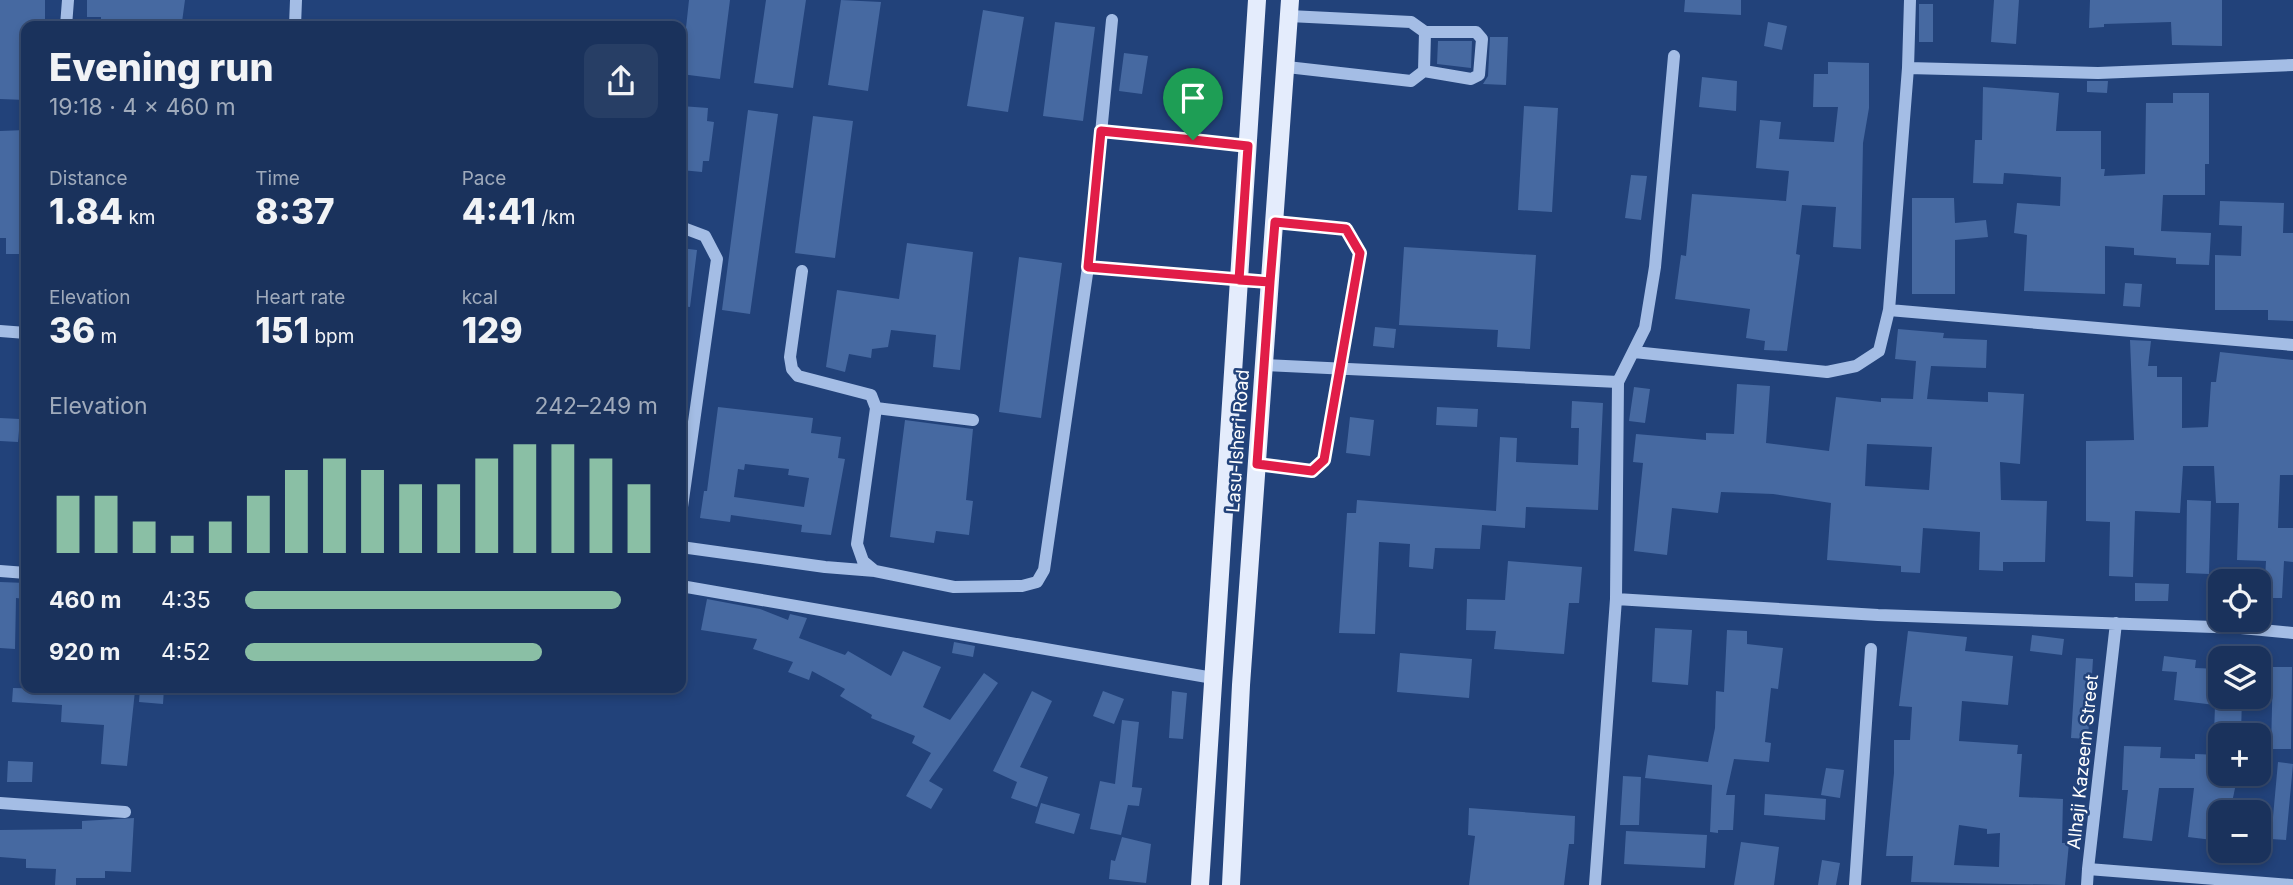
<!DOCTYPE html>
<meta charset="utf-8">
<style>
:root{--surface:#1a325c;--page:#273e65;--text:#f1f3f6;--muted:#9faabb;--line:#384d72;--accent:#8abfa5}
body{margin:0;font-family:Inter,sans-serif;background:var(--page);color:var(--text);height:100vh;display:flex;flex-direction:column;font-size:26px;white-space:nowrap}
*{box-sizing:border-box;margin:0}
p{font-size:23px;color:var(--muted)}
.icon{flex:none;width:38px;height:38px;fill:none;stroke:currentColor;stroke-width:2;stroke-linecap:round;stroke-linejoin:round}
.map{position:relative;flex:1;overflow:hidden}
.panel{position:absolute;left:21px;top:21px;width:665px;height:672px;display:flex;flex-direction:column;background:var(--surface);border-radius:14px;box-shadow:0 4px 10px #0003,0 0 0 2px var(--line)}
.panel>*{flex:none}
.fabs{position:absolute;left:2208px;top:569px;display:grid;gap:14px}
.fabs a{display:grid;place-items:center;width:63px;height:63px;border-radius:14px;background:var(--surface);box-shadow:0 4px 10px #0003,0 0 0 2px var(--line);font-size:35px}
.pin{position:absolute;display:grid;place-items:center;width:60px;height:60px;color:#fff;margin:-72px -30px;border-radius:50% 50% 50% 0;rotate:-45deg;box-shadow:0 0 7px #0007}
.pin .icon{rotate:45deg}
.round{display:grid;place-items:center;flex:none;width:74px;height:74px;border-radius:14px;background:var(--page)}
.summary{display:flex;align-items:center;justify-content:space-between;height:119px;padding:0 28px}
h1{font-size:38px;font-weight:800;line-height:52px}
.stats{display:grid;grid-template-columns:repeat(3,1fr);gap:10px;height:119px;padding:7px 28px}
.stats div{display:grid;align-content:center}
.stats b{font-size:35px;font-weight:800}
.stats small{font-size:19px;font-weight:400}
.stats p{font-size:19px}
.chart{height:196px;padding:14px 28px}
.chart p{display:flex;justify-content:space-between}
.chart svg{width:100%;height:126px;margin-top:7px;stroke:var(--accent);stroke-width:6}
ul{padding:0 28px;list-style:none;font-size:23px}
li{display:grid;grid-template-columns:112px 84px 1fr;align-items:center;height:52px}
li i{height:18px;border-radius:9px;background:var(--accent)}
.map>svg:first-child{display:block}
.building{fill:#4669a1;fill-rule:evenodd}
.lines{fill:none;stroke-linecap:round;stroke-linejoin:round}
.minor{stroke:#a4bde5;stroke-width:12}
.major{stroke:#e4ecfc;stroke-width:18}
.route-casing{stroke:#fff;stroke-width:14}
.route{stroke:#e11d48;stroke-width:9}
.labels{text-anchor:middle;stroke-width:5;stroke-linejoin:round;paint-order:stroke}
.street-label{font-size:18px;fill:#fff;stroke:#22427a}
</style>
<div class="map">
<svg width="2293" height="885" viewBox="0 0 2293 885">
<rect width="100%" height="100%" fill="#22427a"/>
<path class="building" d="M0,0H45V26H26V100L0,99Z
M87,0H185L182,22L161,19L101,22V17H87Z
M689,0H730L720,79L681,74Z
M766,0H806L793,88L754,83Z
M841,0L881,2L868,91L828,85Z
M1685,0H1741V15L1684,12Z
M1994,0H2019L2016,44L1991,42Z
M2090,0H2222V46L2172,45L2171,22L2104,24V27L2089,28Z
M1919,4H1933V42H1919Z
M983,10L1024,17L1008,112L967,106Z
M1055,22L1095,27L1083,121L1043,116Z
M1768,22L1787,26L1782,50L1764,46Z
M1490,37H1508L1506,85L1483,84L1488,76Z
M1438,41H1472L1471,68L1437,64Z
M1124,53L1148,56L1142,94L1119,91Z
M1828,62L1869,63V108L1863,143L1861,249L1833,247L1836,207L1802,205L1796,254L1800,255L1787,351L1764,350L1765,341L1746,338L1750,309L1675,299L1681,255L1686,256L1692,194L1786,201L1789,171L1756,168L1760,120L1781,122L1779,139L1834,142L1838,107H1813L1814,74H1828Z
M1702,77L1737,81L1736,111L1699,107Z
M2087,81H2108L2107,93L2087,92Z
M1983,87L2059,93L2056,131H2101V169H2105L2104,176L2145,174L2146,103H2173V93H2209V164H2205V195H2163L2161,231L2211,233L2209,265L2176,264V258L2134,255V248L2105,246V294L2024,291L2027,235L2014,233L2017,203L2060,206L2061,177L2004,173L2003,184L1973,183L1975,140H1982Z
M681,106L708,108L707,121L714,122L709,161H703L702,172L681,170Z
M1524,106L1558,108L1552,212L1518,210Z
M748,110L778,114L750,314L722,310Z
M813,116L853,121L835,258L795,253Z
M26,130L21,222H26V254H6V238H0V131Z
M1631,175L1647,176L1641,220L1625,218Z
M1912,198H1954L1955,223L1986,220L1988,237L1955,240V294H1912Z
M2220,201L2284,203L2283,233H2293V321L2268,320V310H2215V255L2241,256L2242,226L2219,225Z
M907,243L973,252L960,370L933,367L936,335L891,330L888,347L872,349L871,358L849,354L845,372L826,367L837,290L899,299Z
M1404,247L1536,255L1530,349L1497,347L1498,330L1399,325Z
M681,248L697,250L690,307L681,306Z
M1019,257L1062,263L1041,418L999,412Z
M2125,283L2142,284L2140,307L2123,306Z
M1375,327L1396,329L1394,348L1373,346Z
M1898,329L1944,333L1943,338L1987,340L1986,368L1931,366L1927,399L1988,402V392L2024,394L2020,464L2000,462L2001,500L2047,501L2045,562H2003V571L1979,570L1980,532L1923,528L1920,573L1901,572V566L1827,560L1831,503L1773,494L1721,492L1718,513L1672,508L1667,555L1634,551L1643,463L1633,462L1636,434L1706,440V433L1734,434L1737,384L1770,386L1766,443L1829,451L1836,397L1881,402V398L1913,399L1916,361L1895,359ZM1867,444L1932,447L1929,490L1865,486Z
M2130,340L2151,341L2148,366H2157V377H2182V428L2208,427L2211,382H2216L2220,352L2293,360V475H2280L2278,528H2293V562L2284,561L2282,598H2264L2266,561L2237,560L2239,503H2216L2214,466H2183L2180,513L2135,511L2133,577L2109,576L2110,522L2086,521V441L2134,440Z
M1634,387L1650,389L1645,423L1629,421Z
M1572,401L1603,403L1598,510L1526,507L1525,528L1482,525L1480,549L1435,548L1433,569L1409,567L1410,544L1379,542L1375,634L1339,633L1347,513H1356L1357,500L1496,511L1500,437L1517,438L1516,462L1578,465L1579,428H1571Z
M718,407L813,418L811,433L841,437L838,458L845,459L831,535L801,532L802,525L731,515L730,522L700,518L704,491H707ZM745,464L789,469L788,475L809,478L804,507L734,497L738,469L744,470Z
M1437,407L1478,409L1477,427L1436,425Z
M1350,417L1374,420L1370,456L1346,453Z
M0,418L20,419L18,442L0,441Z
M905,420L973,429L966,500L973,501L969,535L936,531L934,543L890,537Z
M2187,500L2211,501L2209,574L2186,573Z
M1508,561L1582,567L1579,603H1569L1564,654L1494,649L1496,631L1466,630L1467,599L1505,600Z
M0,582L26,583V599L16,598L15,649L0,648Z
M2135,583L2169,584L2168,601H2135Z
M707,599L760,609L788,620L790,614L807,618L799,638L845,655L848,651L891,676L903,651L941,667L923,707L950,720L984,673L998,683L929,781L943,789L931,809L906,796L931,753L912,743L915,736L871,718L872,715L840,696L845,689L812,671L809,680L788,672L793,662L753,649L757,639L701,630Z
M1655,628L1692,630L1688,685L1652,682Z
M1727,630L1747,631V644L1783,648L1778,689L1771,688L1765,742L1771,743L1769,762L1734,759L1726,795H1735L1733,830H1718V833L1710,832L1712,785L1645,778L1648,755L1708,762L1715,728L1716,691L1724,692Z
M1908,631L1967,637L1965,651L2013,656L2008,705L1962,701L1959,741L2018,745L2017,754H2022L2019,797L2063,799L2062,843H2069L2065,885L1911,882L1913,856H1886L1894,773V740H1910L1912,707L1899,706ZM1959,825L1987,829V834L2000,833L1999,867L1954,865Z
M2032,635L2064,639L2062,655L2030,651Z
M954,642L975,646L973,657L952,653Z
M1400,653L1472,659L1469,698L1397,692Z
M2164,656L2196,660L2195,668L2221,669V696H2242L2241,735H2214L2215,705L2174,700L2177,672L2162,671Z
M2076,658L2093,659L2088,739L2071,738Z
M2273,667H2292L2291,749H2271Z
M13,688L135,691L127,766L101,764L104,725L61,722L62,705L12,702Z
M140,688H164L163,704L139,702Z
M1032,691L1052,701L1020,767L1048,777L1037,807L1011,798L1017,782L993,771Z
M1103,691L1124,699L1114,724L1093,716Z
M1172,691L1187,693L1183,739L1169,738Z
M1122,720L1139,722L1132,787L1142,788L1139,806L1128,805L1121,835L1090,829L1100,781L1115,784Z
M2124,746L2161,747L2160,758L2195,759V754L2221,755V774H2238L2230,812H2221V841L2188,837L2194,788H2159L2152,841L2123,838L2128,790H2122Z
M8,761L33,762L32,782H7Z
M2278,762L2293,764L2286,840L2271,839Z
M1826,768L1844,770L1840,798L1821,795Z
M1623,776L1641,777L1639,825H1620Z
M1765,794L1826,799L1825,820L1764,815Z
M1041,803L1080,814L1074,834L1035,823Z
M1469,808L1575,816L1574,844H1569L1564,885H1469L1475,836L1468,835Z
M134,818L131,872L105,871V878H76V885H55L56,869L26,868V859L0,857V830L82,829V821Z
M1626,831L1707,835L1705,868L1624,864Z
M1122,837L1151,844L1146,883L1109,879L1111,860L1115,861Z
M1741,842L1779,847L1774,885H1734Z
M1822,860L1840,863L1836,885H1818Z"/>
<g class="lines">
<path class="minor" d="M66,26L68,0
M295,26L296,0
M1287,67L1411,81L1424,71L1471,79L1479,75L1482,39L1476,32H1425L1411,22L1289,16
M1908,68L2098,73L2293,65
M1424,71L1425,32
M1101,131L1248,146
M681,227L705,236L717,259L681,514
M1088,267L1270,282
M802,271L790,357L792,369L798,376L871,395L876,408L857,544L863,561L875,571L954,587L1022,586L1037,582L1044,570L1088,267L1112,20
M1889,310L2293,345
M0,331L26,333
M1634,352L1827,372L1856,366L1879,351L1889,310L1908,68L1910,0
M1264,365L1618,382
M876,408L973,420
M1257,464L1312,471L1324,460L1360,253L1346,229L1275,222
M681,547L825,567L875,571
M0,571L26,573
M681,586L1213,678
M1616,599L1878,615L2241,628L2293,633
M2116,623L2088,869L2291,885
M0,803L125,812
M1595,885L1616,599L1618,382L1645,328L1655,267L1674,56
M1855,885L1871,649
M2087,885L2088,869"/>
<path class="major" d="M1200,885L1257,0
M1231,885L1241,685L1290,0"/>
</g>
<g class="lines">
<defs>
<path id="route" d="M1193,140L1101,131L1088,267L1270,282L1257,464L1312,471L1324,460L1360,253L1346,229L1275,222L1270,282L1239,280L1248,146L1193,140"/>
</defs>
<use href="#route" class="route-casing"/>
<use href="#route" class="route"/>
</g>
<g class="labels">
<g class="street-label">
<text transform="translate(1238 441) rotate(-86)" y="6">Lasu-Isheri Road</text>
<text transform="translate(2083 762) rotate(-84)" y="6">Alhaji Kazeem Street</text>
</g>
</g>
</svg>
<div class="fabs">
<a><svg class="icon" aria-label="locate" viewBox="0 0 24 24"><circle cx="12" cy="12" r="6"/><path d="M12 2v4M12 18v4M2 12h4M18 12h4"/></svg></a>
<a><svg class="icon" aria-label="layers" viewBox="0 0 24 24"><path d="M12 4l9 5-9 5-9-5zM3 14l9 5 9-5"/></svg></a>
<a>+</a>
<a>−</a>
</div>
<div class="pin" style="left:1193px;top:140px;background:#1e9e55"><svg class="icon" aria-label="arrive" viewBox="0 0 24 24"><path d="M6 21V4h12l-3 4 3 4H6"/></svg></div>
<section class="panel">
<div class="summary"><div><h1>Evening run</h1><p>19:18 · 4 × 460 m</p></div><a class="round"><svg class="icon" aria-label="share" viewBox="0 0 24 24"><path d="M12 15V3M7 8l5-5 5 5M5 13v7h14v-7"/></svg></a></div>
<div class="stats">
<div><p>Distance</p><b>1.84<small> km</small></b></div>
<div><p>Time</p><b>8:37</b></div>
<div><p>Pace</p><b>4:41<small> /km</small></b></div>
</div>
<div class="stats">
<div><p>Elevation</p><b>36<small> m</small></b></div>
<div><p>Heart rate</p><b>151<small> bpm</small></b></div>
<div><p>kcal</p><b>129</b></div>
</div>
<div class="chart"><p><span>Elevation</span>242–249 m</p>
<svg viewBox="0 0 160 44" preserveAspectRatio="none"><path d="M5 44V24M15 44V24M25 44V33M35 44V38M45 44V33M55 44V24M65 44V15M75 44V11M85 44V15M95 44V20M105 44V20M115 44V11M125 44V6M135 44V6M145 44V11M155 44V20"/></svg>
</div>
<ul>
<li><b>460 m</b>4:35<i style="width:91%"></i></li>
<li><b>920 m</b>4:52<i style="width:72%"></i></li>
</ul>
</section>
</div>
